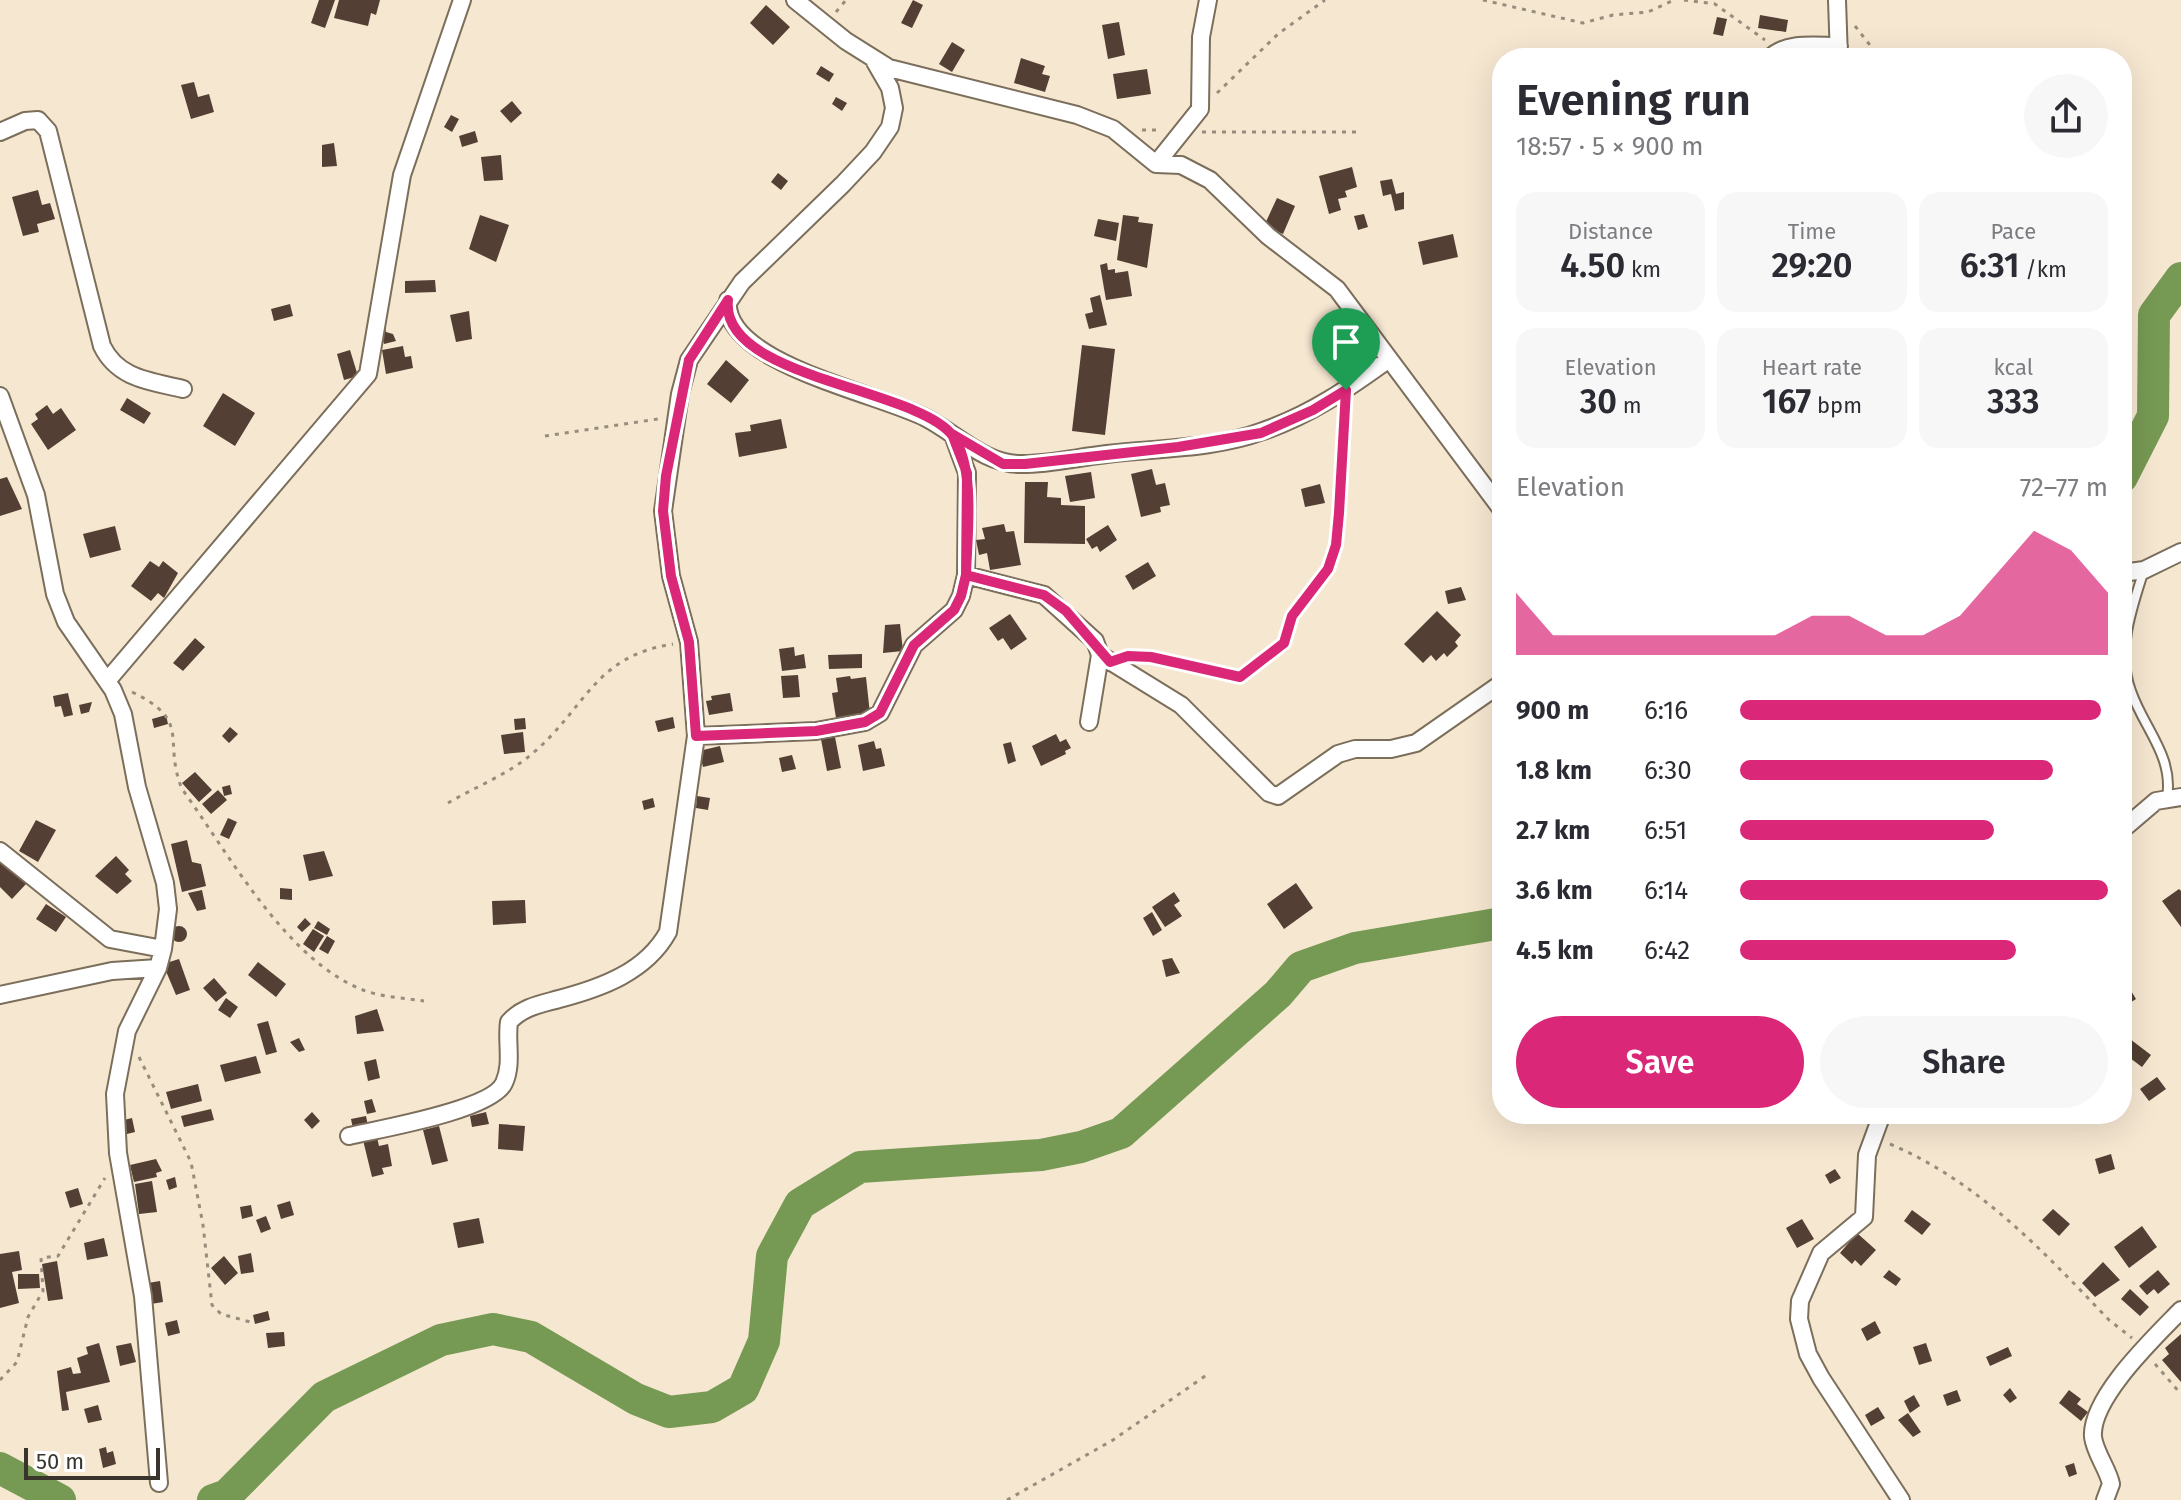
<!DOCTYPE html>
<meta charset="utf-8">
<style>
:root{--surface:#fff;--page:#f7f7f7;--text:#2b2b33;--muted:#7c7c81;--accent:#db2777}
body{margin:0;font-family:"Fira Sans",sans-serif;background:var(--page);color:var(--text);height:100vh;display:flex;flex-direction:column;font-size:30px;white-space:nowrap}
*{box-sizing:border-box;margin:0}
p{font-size:26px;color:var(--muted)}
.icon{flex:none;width:44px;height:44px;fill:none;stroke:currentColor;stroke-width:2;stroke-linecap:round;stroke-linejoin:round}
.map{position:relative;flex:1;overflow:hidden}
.side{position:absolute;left:1492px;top:48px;width:640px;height:1076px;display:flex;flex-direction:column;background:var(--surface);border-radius:32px;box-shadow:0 8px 32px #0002}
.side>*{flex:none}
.scale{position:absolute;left:24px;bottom:20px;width:136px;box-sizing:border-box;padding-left:8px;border:4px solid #3a352c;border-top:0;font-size:22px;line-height:28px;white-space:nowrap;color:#3a352c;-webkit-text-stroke:6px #fff;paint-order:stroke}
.pin{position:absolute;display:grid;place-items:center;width:68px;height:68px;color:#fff;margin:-82px -34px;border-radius:50% 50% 50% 0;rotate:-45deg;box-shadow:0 0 8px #0007}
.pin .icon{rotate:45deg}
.round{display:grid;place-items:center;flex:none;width:84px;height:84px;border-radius:42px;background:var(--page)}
.overview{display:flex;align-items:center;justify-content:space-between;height:136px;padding:0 24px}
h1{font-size:44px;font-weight:600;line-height:60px}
.figures{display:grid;grid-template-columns:repeat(3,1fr);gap:12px;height:136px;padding:8px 24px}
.figures div{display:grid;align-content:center;border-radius:20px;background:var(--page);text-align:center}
.figures b{font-size:34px;font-weight:600}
.figures small{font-size:22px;font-weight:400}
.figures p{font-size:22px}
.chart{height:224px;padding:16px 24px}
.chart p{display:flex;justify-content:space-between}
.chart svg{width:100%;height:144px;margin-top:8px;fill:var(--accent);opacity:.7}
.cta{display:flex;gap:16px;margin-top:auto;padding:16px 24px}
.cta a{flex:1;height:92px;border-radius:48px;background:var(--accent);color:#fff;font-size:32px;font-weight:600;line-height:92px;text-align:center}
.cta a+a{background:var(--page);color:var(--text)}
ul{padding:0 24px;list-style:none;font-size:26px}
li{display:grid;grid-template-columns:128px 96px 1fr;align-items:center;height:60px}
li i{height:20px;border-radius:10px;background:var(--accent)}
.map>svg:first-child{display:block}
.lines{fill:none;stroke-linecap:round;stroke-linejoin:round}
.river{stroke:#769953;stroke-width:32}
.building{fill:#533f33}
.service-casing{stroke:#7b6e5b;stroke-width:12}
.minor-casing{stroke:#7b6e5b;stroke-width:20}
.path{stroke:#968d7d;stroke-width:3;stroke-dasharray:4 6;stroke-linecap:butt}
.service{stroke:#fff;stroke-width:8}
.minor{stroke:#fff;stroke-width:16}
.route-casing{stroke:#fff;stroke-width:16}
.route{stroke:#db2777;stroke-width:10}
</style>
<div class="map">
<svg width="2181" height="1500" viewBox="0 0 2181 1500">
<rect width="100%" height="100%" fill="#f6e7d1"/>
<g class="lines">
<path class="river" d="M2122,477L2153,416L2154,315L2181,278
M0,1468L60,1500
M213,1500L227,1495L324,1397L441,1340L493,1329L531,1337L636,1399L669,1412L712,1407L743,1389L764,1341L772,1256L800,1204L860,1167L1041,1155L1081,1147L1121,1133L1278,994L1301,967L1355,948L1502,923"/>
</g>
<path class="building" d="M319,0H335L325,28L311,23Z
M339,0H380L376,15L371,13L368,26L334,18Z
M913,0L923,5L912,28L901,23Z
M766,5L790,27L773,45L750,23Z
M1760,15L1788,20L1786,32L1758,28Z
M1717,17L1727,19L1723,36L1713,34Z
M1119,22L1125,55L1108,59L1102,25Z
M952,42L965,50L952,72L939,64Z
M1021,58L1045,66L1042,74L1050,76L1045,92L1014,83Z
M821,66L834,74L829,82L816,74Z
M1147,69L1151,94L1117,99L1113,74Z
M194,82L198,97L209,94L214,112L191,119L181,85Z
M836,97L847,103L842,111L832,104Z
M512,101L522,113L511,123L500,111Z
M451,115L459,119L452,132L444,127Z
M475,131L478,142L462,147L459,136Z
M334,143L337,166L322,167V145Z
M501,155L503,180L484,181L481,157Z
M1352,167L1357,187L1345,191L1347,197L1338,199L1341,210L1329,214L1319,176Z
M778,173L788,181L781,190L771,182Z
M1392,179L1396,194L1404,192V209L1395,211L1391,194L1383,196L1380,181Z
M38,190L42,205L50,203L55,219L37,224L39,232L23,236L12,197Z
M1277,198L1295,206L1283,234L1264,226Z
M1364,214L1368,227L1358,230L1354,216Z
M480,215L509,225L496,262L469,249Z
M1123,215L1139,217L1138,222L1153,224L1147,268L1117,260Z
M1098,219L1119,223L1116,241L1094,236Z
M1453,234L1458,257L1423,265L1418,242Z
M1107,263L1108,270L1115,269V273L1128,271L1132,296L1106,300L1100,265Z
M435,280L436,292L405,293V281Z
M1100,295L1107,325L1089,329L1085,314L1093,312L1090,298Z
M290,304L293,316L274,321L271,309Z
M469,311L472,339L456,342L450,315Z
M385,326L386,332L393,334L396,341L384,344L379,328Z
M1082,345L1115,349L1105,435L1072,431Z
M403,346L405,357L411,356L413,368L386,374L382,350Z
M350,350L358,376L344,380L337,354Z
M726,360L749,380L731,403L707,384Z
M223,393L255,413L235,446L203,426Z
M127,398L151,413L144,424L120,410Z
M47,405L53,414L61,408L76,430L48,450L31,424L38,419L35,414Z
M781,419L787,448L739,457L735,433L751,431L750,425Z
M1152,469L1156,485L1165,483L1170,505L1160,507L1161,512L1141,517L1131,474Z
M1091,472L1095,498L1070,502L1065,476Z
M7,477L22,509L0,516V479Z
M1025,482H1048L1047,497L1061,498V505L1085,506V544L1024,543Z
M1320,484L1325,503L1305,507L1301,489Z
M1004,524L1006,532L1014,531L1021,565L990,570L987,553L979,555L976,540L985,539L982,528Z
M1108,525L1117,540L1100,552L1097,546L1092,549L1086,539Z
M115,526L121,550L90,558L83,534Z
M150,561L159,567L163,561L178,573L164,598L158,593L151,601L131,586Z
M1148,562L1156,576L1133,590L1125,576Z
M1461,587L1466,600L1448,604L1445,591Z
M1437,611L1461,635L1455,642L1458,646L1447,657L1444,653L1436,661L1431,655L1423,663L1404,644Z
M1010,614L1027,639L1011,650L1003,638L998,641L989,628Z
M900,624L903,651L883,653L885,625Z
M195,638L205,647L183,671L173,663Z
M794,647L795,656L804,654L806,668L782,671L779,649Z
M862,654V668L829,669L828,655Z
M798,675L800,697L783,698L781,676Z
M850,676L851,679L866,677L870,714L836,718L832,693L838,692L836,678Z
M68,693L73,715L64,717L61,706L55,707L53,696Z
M730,693L733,711L709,715L706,701L712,700L711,696Z
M92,702L89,712L81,714L79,705Z
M166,715L168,724L154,728L152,719Z
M673,717L675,728L658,732L655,721Z
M525,718L526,729L515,730L514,719Z
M230,727L238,734L229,743L222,736Z
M523,732L525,752L504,754L501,735Z
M834,732L841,768L827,771L820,734Z
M1056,734L1060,742L1066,739L1071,748L1065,751L1066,754L1041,766L1032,746Z
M874,741L876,749L881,748L885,766L863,771L858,745Z
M1011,742L1016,761L1008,764L1003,744Z
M720,746L724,762L703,767L699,751Z
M792,755L796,769L782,772L779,758Z
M195,772L212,790L199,802L182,783Z
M230,785L232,794L224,796L222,787Z
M218,790L227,800L211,814L202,804Z
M697,796L710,798L708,810L696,808Z
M653,798L655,807L644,810L642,801Z
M228,818L237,822L229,839L220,835Z
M36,820L56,830L38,862L19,851Z
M187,840L192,862L201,864L206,886L182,892L171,844Z
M324,851L333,876L309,881L303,855Z
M116,856L129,870L125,874L132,881L117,894L95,876Z
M0,859L26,884L12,899L0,887Z
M1296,883L1313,908L1284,929L1267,904Z
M280,888L292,889V900L280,899Z
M2179,889L2181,891V927L2162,901Z
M202,890L206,909L197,911L188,893Z
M1174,892L1180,901L1174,905L1182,916L1165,927L1152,907Z
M525,900L526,923L493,925L492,901Z
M46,904L66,917L56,932L36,919Z
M1152,912L1162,930L1153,936L1143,918Z
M305,918L311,924L302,932L297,927Z
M318,921L330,929L327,935L314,928Z
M171 934a8 8 0 1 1 16 0a8 8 0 1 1-16 0Z
M313,929L324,936L314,952L303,944Z
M327,936L335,941L328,954L319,949Z
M1172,958L1180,973L1166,977L1162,960Z
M179,959L190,990L176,995L163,964Z
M258,962L286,984L276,997L248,975Z
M214,978L227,993L216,1002L203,988Z
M2127,984L2136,999L2122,1008V987Z
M226,998L238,1007L230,1018L218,1010Z
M377,1009L384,1031L357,1034L355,1016Z
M268,1021L277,1052L266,1055L257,1024Z
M299,1038L305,1050L299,1052L290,1042Z
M2130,1039L2151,1055L2142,1067L2122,1052Z
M256,1056L261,1073L225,1082L220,1065Z
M376,1059L380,1078L368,1081L364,1062Z
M2157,1077L2166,1089L2149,1101L2140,1089Z
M198,1084L202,1101L171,1109L166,1092Z
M372,1099L376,1112L367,1114L364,1101Z
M211,1109L214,1120L184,1127L181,1116Z
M312,1112L320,1121L312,1129L304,1120Z
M486,1112L489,1124L472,1127L470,1116Z
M366,1116L368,1126L353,1129L351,1119Z
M132,1118L135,1132L127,1134L124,1120Z
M499,1124L525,1126L523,1151L498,1149Z
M439,1126L448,1161L432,1165L423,1130Z
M377,1137L379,1146L388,1144L392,1166L382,1168L384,1174L372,1177L363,1140Z
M2111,1154L2115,1169L2099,1174L2095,1159Z
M156,1159L162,1171L156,1173L157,1177L134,1182L130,1165Z
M1835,1169L1841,1178L1830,1184L1825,1175Z
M175,1177L177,1187L169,1190L166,1180Z
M152,1181L157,1212L139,1214L135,1184Z
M78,1188L83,1204L70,1208L65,1192Z
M290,1201L294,1215L281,1219L277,1205Z
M251,1205L253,1216L242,1219L240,1207Z
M2053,1209L2070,1224L2059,1236L2042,1220Z
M1912,1210L1931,1224L1922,1235L1904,1221Z
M266,1216L271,1229L261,1233L256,1220Z
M479,1218L484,1243L458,1248L453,1223Z
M1802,1219L1814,1239L1797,1248L1786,1228Z
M2142,1226L2157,1247L2129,1268L2114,1247Z
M1857,1233L1876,1250L1861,1266L1855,1260L1852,1264L1840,1253Z
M104,1238L108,1256L87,1260L84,1243Z
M19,1251L22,1270L12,1272L19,1303L0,1308V1254Z
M251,1253L254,1272L241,1274L238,1256Z
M224,1256L238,1273L225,1285L211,1268Z
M57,1261L63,1299L48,1301L42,1264Z
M2103,1262L2120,1280L2095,1297L2082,1283Z
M1889,1270L1901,1279L1896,1286L1883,1277Z
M2158,1270L2170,1284L2158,1294L2154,1289L2147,1295L2139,1286Z
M18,1274H39L40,1288L18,1289Z
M160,1281L163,1302L151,1304L148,1283Z
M2130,1289L2149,1307L2140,1316L2121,1299Z
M268,1311L270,1320L255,1324L253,1315Z
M177,1320L180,1333L168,1336L165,1323Z
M1875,1321L1881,1333L1867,1341L1861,1329Z
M284,1332L285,1346L268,1348L266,1333Z
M2181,1334V1382L2162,1360L2169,1354L2165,1348Z
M99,1343L110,1382L66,1392L69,1410L62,1411L57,1371L71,1367L73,1374L81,1373L77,1358L88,1354L86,1347Z
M131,1343L136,1362L120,1366L116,1346Z
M1926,1343L1932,1361L1919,1365L1913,1347Z
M2008,1347L2012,1356L1990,1366L1986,1357Z
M2010,1388L2017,1398L2010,1403L2003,1395Z
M1957,1390L1961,1401L1947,1406L1943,1395Z
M2069,1390L2081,1399L2077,1404L2088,1412L2081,1421L2059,1403Z
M1914,1395L1920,1406L1910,1413L1904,1401Z
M98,1405L102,1420L88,1423L84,1409Z
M1878,1407L1885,1418L1871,1426L1865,1415Z
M1908,1413L1921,1432L1913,1437L1898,1420Z
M106,1447L107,1453L113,1451L116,1464L103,1468L99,1449Z
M2074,1463L2077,1474L2069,1477L2065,1466Z"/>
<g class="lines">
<defs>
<path id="service" d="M2144,570C2132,608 2116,651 2131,691C2144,729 2174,756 2167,798"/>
<path id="minor" d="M795,0L846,41L889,68L1077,115L1113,129L1156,164L1181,165L1210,180L1268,236L1337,289L1502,510
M1837,0L1839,58
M1770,58C1787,41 1816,46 1839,46
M0,132L25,121L38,120L48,131L102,346C118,379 150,381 183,389
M1156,164L1200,109L1201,37L1208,0
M728,300C721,363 881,394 926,418C957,434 985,465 1022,464C1051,464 1079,457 1107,454C1158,448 1215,449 1263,431C1310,415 1349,388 1389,359
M0,396L36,495L55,594L66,622L113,690L123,714L137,787L165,883L168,909L163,949L158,968L127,1031L115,1094L118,1153L143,1296L159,1483
M2122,573L2144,570L2181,552
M966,575L1044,595L1095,641L1100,655L1089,722
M1100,655L1181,705L1269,793L1278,796L1338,754L1355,749H1391L1416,743L1502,683
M107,681L368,374L402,175L462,0
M696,736L816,731L865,722L880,713L914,645L954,610L961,596L966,575L967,473L953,435
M2122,830L2156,801L2181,797
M0,851L110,939L163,949
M0,995L112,971L158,968
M1882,1114L1867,1155L1864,1217L1821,1253L1800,1301L1799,1319L1808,1354L1821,1378L1901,1500
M349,1136C379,1129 492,1110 504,1083C513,1064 506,1042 509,1022C522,1007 541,1004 559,999C601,988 646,972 668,932L696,736L689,642L671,576L663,511L680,394L689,360L742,282L843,184L873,152L890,127L894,108L890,88L875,62
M2105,1500L2111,1484C2108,1469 2095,1453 2093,1437C2090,1398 2155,1337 2181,1310"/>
</defs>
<use href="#service" class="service-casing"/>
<use href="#minor" class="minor-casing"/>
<path class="path" d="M1483,0L1583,23L1613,15L1648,12L1674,0
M1684,0L1715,4L1765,40
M836,12L846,0
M1855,26L1880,58
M1217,93L1278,34L1325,0
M1142,130H1162
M1202,132H1362
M545,436L658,419
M1133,656L1233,678L1247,673L1284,643L1292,616L1315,591L1328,569L1336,545L1339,513L1345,411
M132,692C193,721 162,740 182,789C229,854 286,960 363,990C381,997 404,998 424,1001
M448,803C475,787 509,774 533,753C586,708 594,656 673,644
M139,1057L191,1162L203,1225L212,1305L221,1314L254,1323
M1890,1144C1979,1182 2043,1251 2109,1320L2132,1338
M2155,1364L2181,1394
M0,1380L17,1362L28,1317L43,1291L41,1258L58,1256L105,1178
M1007,1500L1113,1440L1208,1374"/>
<use href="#service" class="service"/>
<use href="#minor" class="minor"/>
</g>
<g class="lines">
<defs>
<path id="route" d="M1346,390L1313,410L1261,433L1178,447L1025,464H1003L952,434L967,473L966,575L961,596L954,610L914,645L880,713L865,722L816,731L696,736L689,642L671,576L663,511L666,476L689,360L728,300C719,378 918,388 953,436C976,469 967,536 966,575L1044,595L1066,611L1110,662L1128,656L1151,657L1240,677L1284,643L1292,616L1328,569L1336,545L1339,513L1346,390"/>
</defs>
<use href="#route" class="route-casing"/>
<use href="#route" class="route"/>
</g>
</svg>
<div class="scale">50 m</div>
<div class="pin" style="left:1346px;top:390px;background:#1e9e55"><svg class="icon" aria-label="arrive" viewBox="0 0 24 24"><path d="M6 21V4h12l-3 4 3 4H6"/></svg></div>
<section class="side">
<div class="overview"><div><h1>Evening run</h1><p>18:57 · 5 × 900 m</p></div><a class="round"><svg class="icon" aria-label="share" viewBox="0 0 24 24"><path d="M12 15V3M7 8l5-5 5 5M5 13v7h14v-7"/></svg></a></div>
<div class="figures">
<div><p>Distance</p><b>4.50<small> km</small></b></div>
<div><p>Time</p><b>29:20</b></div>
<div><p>Pace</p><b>6:31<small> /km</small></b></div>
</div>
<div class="figures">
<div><p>Elevation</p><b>30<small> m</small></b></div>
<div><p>Heart rate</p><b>167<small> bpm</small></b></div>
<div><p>kcal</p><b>333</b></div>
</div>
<div class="chart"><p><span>Elevation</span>72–77 m</p>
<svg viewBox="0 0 160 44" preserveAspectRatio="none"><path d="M0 44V25L10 38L20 38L30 38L40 38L50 38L60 38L70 38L80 32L90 32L100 38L110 38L120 32L130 19L140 6L150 12L160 25V44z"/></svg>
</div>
<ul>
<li><b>900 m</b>6:16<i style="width:98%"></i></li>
<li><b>1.8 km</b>6:30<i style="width:85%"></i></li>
<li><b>2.7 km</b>6:51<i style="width:69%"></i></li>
<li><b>3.6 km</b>6:14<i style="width:100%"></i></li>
<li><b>4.5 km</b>6:42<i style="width:75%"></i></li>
</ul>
<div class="cta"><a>Save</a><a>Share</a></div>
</section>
</div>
